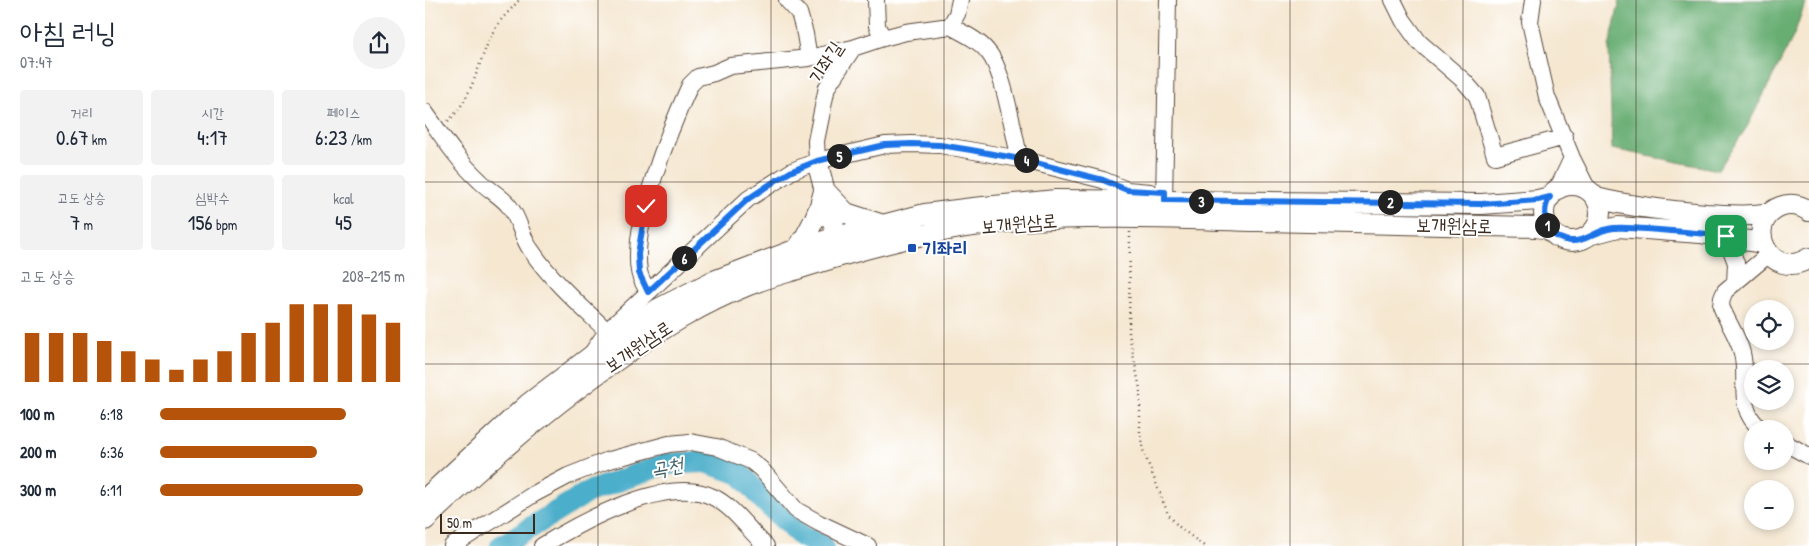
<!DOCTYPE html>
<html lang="ko">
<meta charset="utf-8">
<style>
:root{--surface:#fff;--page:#f2f2f3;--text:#1f2937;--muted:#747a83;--accent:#b45309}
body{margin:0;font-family:"Patrick Hand","Poor Story",sans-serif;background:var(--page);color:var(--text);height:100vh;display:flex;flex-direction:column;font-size:19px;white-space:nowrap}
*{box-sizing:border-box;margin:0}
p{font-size:16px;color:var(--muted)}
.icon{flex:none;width:28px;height:28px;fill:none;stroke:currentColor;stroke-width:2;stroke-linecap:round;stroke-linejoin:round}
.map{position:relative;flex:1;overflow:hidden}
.drawer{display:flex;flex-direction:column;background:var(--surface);width:425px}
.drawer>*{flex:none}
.buttons{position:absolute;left:1319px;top:300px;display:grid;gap:10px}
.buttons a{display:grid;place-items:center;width:50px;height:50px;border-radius:50%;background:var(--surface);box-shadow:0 2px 8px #0003;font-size:25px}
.scale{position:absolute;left:15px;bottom:12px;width:95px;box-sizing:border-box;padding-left:5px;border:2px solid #3b2a1e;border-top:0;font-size:14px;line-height:18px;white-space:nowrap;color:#3b2a1e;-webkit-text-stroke:4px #fff;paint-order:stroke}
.pin{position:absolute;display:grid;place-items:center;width:42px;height:42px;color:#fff;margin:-21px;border-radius:10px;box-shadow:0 2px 8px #0006}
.km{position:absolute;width:25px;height:25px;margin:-12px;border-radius:50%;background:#222;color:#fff;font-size:14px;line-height:25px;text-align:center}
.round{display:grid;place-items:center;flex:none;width:52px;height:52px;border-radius:26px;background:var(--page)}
.headline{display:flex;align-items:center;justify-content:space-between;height:85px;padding:0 20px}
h1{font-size:28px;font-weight:600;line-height:38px}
.metrics{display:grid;grid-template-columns:repeat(3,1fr);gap:8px;height:85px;padding:5px 20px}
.metrics div{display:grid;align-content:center;border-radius:5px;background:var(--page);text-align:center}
.metrics b{font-size:21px;font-weight:600}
.metrics small{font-size:14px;font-weight:400}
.metrics p{font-size:14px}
.chart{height:140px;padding:10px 20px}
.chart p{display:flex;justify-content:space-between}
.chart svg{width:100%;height:90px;margin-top:5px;stroke:var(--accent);stroke-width:6}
ul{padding:0 20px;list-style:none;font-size:16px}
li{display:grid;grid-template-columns:80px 60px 1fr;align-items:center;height:38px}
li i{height:12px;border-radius:6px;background:var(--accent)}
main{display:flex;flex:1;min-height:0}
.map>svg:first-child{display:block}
.forest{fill:#68ad72;stroke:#526c48}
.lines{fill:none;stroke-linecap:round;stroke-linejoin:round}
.river{stroke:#4baeca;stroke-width:22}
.minor-casing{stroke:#574639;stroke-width:18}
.major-casing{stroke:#574639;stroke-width:22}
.path{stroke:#574639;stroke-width:2.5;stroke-dasharray:1 4;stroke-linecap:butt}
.minor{stroke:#fff;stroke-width:16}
.major{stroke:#fff;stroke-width:20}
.route-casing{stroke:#fff;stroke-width:10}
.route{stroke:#1a73e8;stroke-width:6}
.grid{fill:none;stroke:#3b2a1e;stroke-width:1;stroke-opacity:0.55}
.transit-dot{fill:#1a4fb4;stroke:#fff;stroke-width:2}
.labels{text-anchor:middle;stroke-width:4;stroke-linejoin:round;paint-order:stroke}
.street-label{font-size:19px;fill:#3b2a1e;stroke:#fff}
.transit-label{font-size:19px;font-weight:bold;fill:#164399;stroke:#fff;text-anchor:start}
.water-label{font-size:20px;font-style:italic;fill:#415f63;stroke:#fff}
</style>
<main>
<section class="drawer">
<div class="headline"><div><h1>아침 러닝</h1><p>07:47</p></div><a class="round"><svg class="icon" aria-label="share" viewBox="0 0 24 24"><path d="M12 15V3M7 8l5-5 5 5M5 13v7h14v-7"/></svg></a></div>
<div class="metrics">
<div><p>거리</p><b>0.67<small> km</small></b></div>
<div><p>시간</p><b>4:17</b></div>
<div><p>페이스</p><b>6:23<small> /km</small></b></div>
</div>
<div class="metrics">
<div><p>고도 상승</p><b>7<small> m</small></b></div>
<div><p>심박수</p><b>156<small> bpm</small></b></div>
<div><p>kcal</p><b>45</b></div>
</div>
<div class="chart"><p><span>고도 상승</span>208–215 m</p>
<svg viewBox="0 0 160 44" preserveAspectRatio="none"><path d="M5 44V20M15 44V20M25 44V20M35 44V24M45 44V29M55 44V33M65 44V38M75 44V33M85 44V29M95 44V20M105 44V15M115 44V6M125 44V6M135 44V6M145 44V11M155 44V15"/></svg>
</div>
<ul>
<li><b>100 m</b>6:18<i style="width:76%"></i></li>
<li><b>200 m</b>6:36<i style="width:64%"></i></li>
<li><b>300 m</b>6:11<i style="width:83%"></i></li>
</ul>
</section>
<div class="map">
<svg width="1384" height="546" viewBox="0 0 1384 546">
<rect width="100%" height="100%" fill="#fff"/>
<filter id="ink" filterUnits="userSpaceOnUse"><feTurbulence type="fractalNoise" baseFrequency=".02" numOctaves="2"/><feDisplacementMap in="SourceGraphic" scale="10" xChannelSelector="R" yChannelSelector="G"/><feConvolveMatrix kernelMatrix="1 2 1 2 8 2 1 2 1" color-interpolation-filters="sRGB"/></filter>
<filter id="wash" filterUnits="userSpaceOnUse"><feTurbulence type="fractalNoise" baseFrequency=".0096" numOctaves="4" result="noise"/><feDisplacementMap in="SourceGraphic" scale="20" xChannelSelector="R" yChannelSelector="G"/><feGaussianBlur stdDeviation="1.12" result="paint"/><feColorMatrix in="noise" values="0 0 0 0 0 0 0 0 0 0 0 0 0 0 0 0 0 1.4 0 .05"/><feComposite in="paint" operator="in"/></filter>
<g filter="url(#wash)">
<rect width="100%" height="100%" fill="#f5e7d0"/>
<path class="forest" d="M1195,0H1381L1369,35L1322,127L1293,170L1187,149L1184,47Z"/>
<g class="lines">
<path class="river" d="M76,546L163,492L240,464L280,462L316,474L341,503L376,536L398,546"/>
</g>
</g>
<g filter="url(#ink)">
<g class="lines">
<defs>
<path id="minor" d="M362,0L374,13L380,34L384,58L428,48
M451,0L452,26L458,38
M968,0L978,20L994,42L1039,81L1052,96L1070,156L1140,137
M1108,0L1105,22L1122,97L1147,158L1163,190
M525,26C538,33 554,40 563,52C579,70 588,133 595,159
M0,112C17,136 33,161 55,181C64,190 76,196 84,206C95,219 96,237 106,250C126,280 156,306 182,331
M392,161L391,141L402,87L428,48L458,38L481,32L525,26L532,14L535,0
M1132,190L1147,158
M739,200L743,0
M1301,236L1311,263L1310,283
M223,292C220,286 215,278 214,271C206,224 245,129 265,85L273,77L289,73L305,66L384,58
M167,353L182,331L323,199L367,171L392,161L460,145L486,144L515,145L595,159L678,180L702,190L725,192
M1336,429C1310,409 1324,380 1317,353C1313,336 1302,322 1296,306L1297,298L1300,291L1344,254
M1360,443L1384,456
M27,546L109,494L143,476L181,461L244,444L265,442L292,447L326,461L336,469L371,510L394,523L443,546
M117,546C156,522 243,474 288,497C309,507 324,531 341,546"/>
<path id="major" d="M392,161L415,249
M1119 213a28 28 0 1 1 56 0a28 28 0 1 1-56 0Z
M401,192L421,213L458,225
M1171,198C1207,207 1244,211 1281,214C1303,215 1323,217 1345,213
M1384,211C1375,205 1365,203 1355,207C1316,223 1345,283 1384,258
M1167,234L1193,227L1275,233L1337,243
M372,249C385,231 394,214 399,191
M0,499L103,404L165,357L233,309L286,282L372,249L412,237L500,214L548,208L631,200L1056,204L1113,200L1125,197
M0,520C62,460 128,404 199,355C237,329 276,304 319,287C339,278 361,273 382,266C450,245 522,226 593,221C673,215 754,219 834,221C926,223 1018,225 1111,227L1124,229"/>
</defs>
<use href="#minor" class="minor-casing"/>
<use href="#major" class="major-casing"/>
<path class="path" d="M23,121C50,97 53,57 71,27C77,17 87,9 94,0
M705,232L704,334L715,389V434L718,450L743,514L753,526L779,546"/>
<use href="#minor" class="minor"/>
<use href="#major" class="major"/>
</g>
</g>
<g class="lines" filter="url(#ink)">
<defs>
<path id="route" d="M221,206L213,254L214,273L223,292L323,199L350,181L367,171L392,161L460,145L486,144L515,145L546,150L595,159L678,180L702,190L740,192V200L1056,204L1113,200L1125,197C1115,213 1121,235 1140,240C1156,245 1169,232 1183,229C1195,226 1209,229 1221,229C1248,231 1275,233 1301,236"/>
</defs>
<use href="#route" class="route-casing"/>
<use href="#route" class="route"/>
</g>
<path class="grid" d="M173,0V546M346,0V546M519,0V546M692,0V546M865,0V546M1038,0V546M1211,0V546M0,182H1384M0,364H1384"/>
<rect class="transit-dot" x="482" y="243" width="10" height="10" rx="2.5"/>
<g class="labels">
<g class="street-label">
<text transform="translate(400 62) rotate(-57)" y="7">기좌길</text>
<text transform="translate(594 223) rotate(-5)" y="7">보개원삼로</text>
<text transform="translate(1029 225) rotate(1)" y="7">보개원삼로</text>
<text transform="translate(213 346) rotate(-34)" y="7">보개원삼로</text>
</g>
<g class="transit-label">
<text x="497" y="255">기좌리</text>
</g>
<g class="water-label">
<text transform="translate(242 467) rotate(-11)" y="7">곡천</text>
</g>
</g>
</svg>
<div class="buttons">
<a><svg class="icon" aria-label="locate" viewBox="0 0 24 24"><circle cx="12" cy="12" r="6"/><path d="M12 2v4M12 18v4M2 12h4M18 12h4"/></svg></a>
<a><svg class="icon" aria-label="layers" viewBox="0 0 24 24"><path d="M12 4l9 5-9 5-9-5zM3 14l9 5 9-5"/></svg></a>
<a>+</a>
<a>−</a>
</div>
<div class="scale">50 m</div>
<div class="pin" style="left:1301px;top:236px;background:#1e9e55"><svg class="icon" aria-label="arrive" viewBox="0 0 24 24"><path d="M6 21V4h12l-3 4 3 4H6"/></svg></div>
<div class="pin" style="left:221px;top:206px;background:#d93025"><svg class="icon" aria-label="check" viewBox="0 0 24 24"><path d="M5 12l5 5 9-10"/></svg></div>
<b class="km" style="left:1122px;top:225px">1</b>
<b class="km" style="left:965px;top:202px">2</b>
<b class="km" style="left:776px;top:201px">3</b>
<b class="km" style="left:601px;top:160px">4</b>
<b class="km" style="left:414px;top:156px">5</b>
<b class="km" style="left:259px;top:258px">6</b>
</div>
</main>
